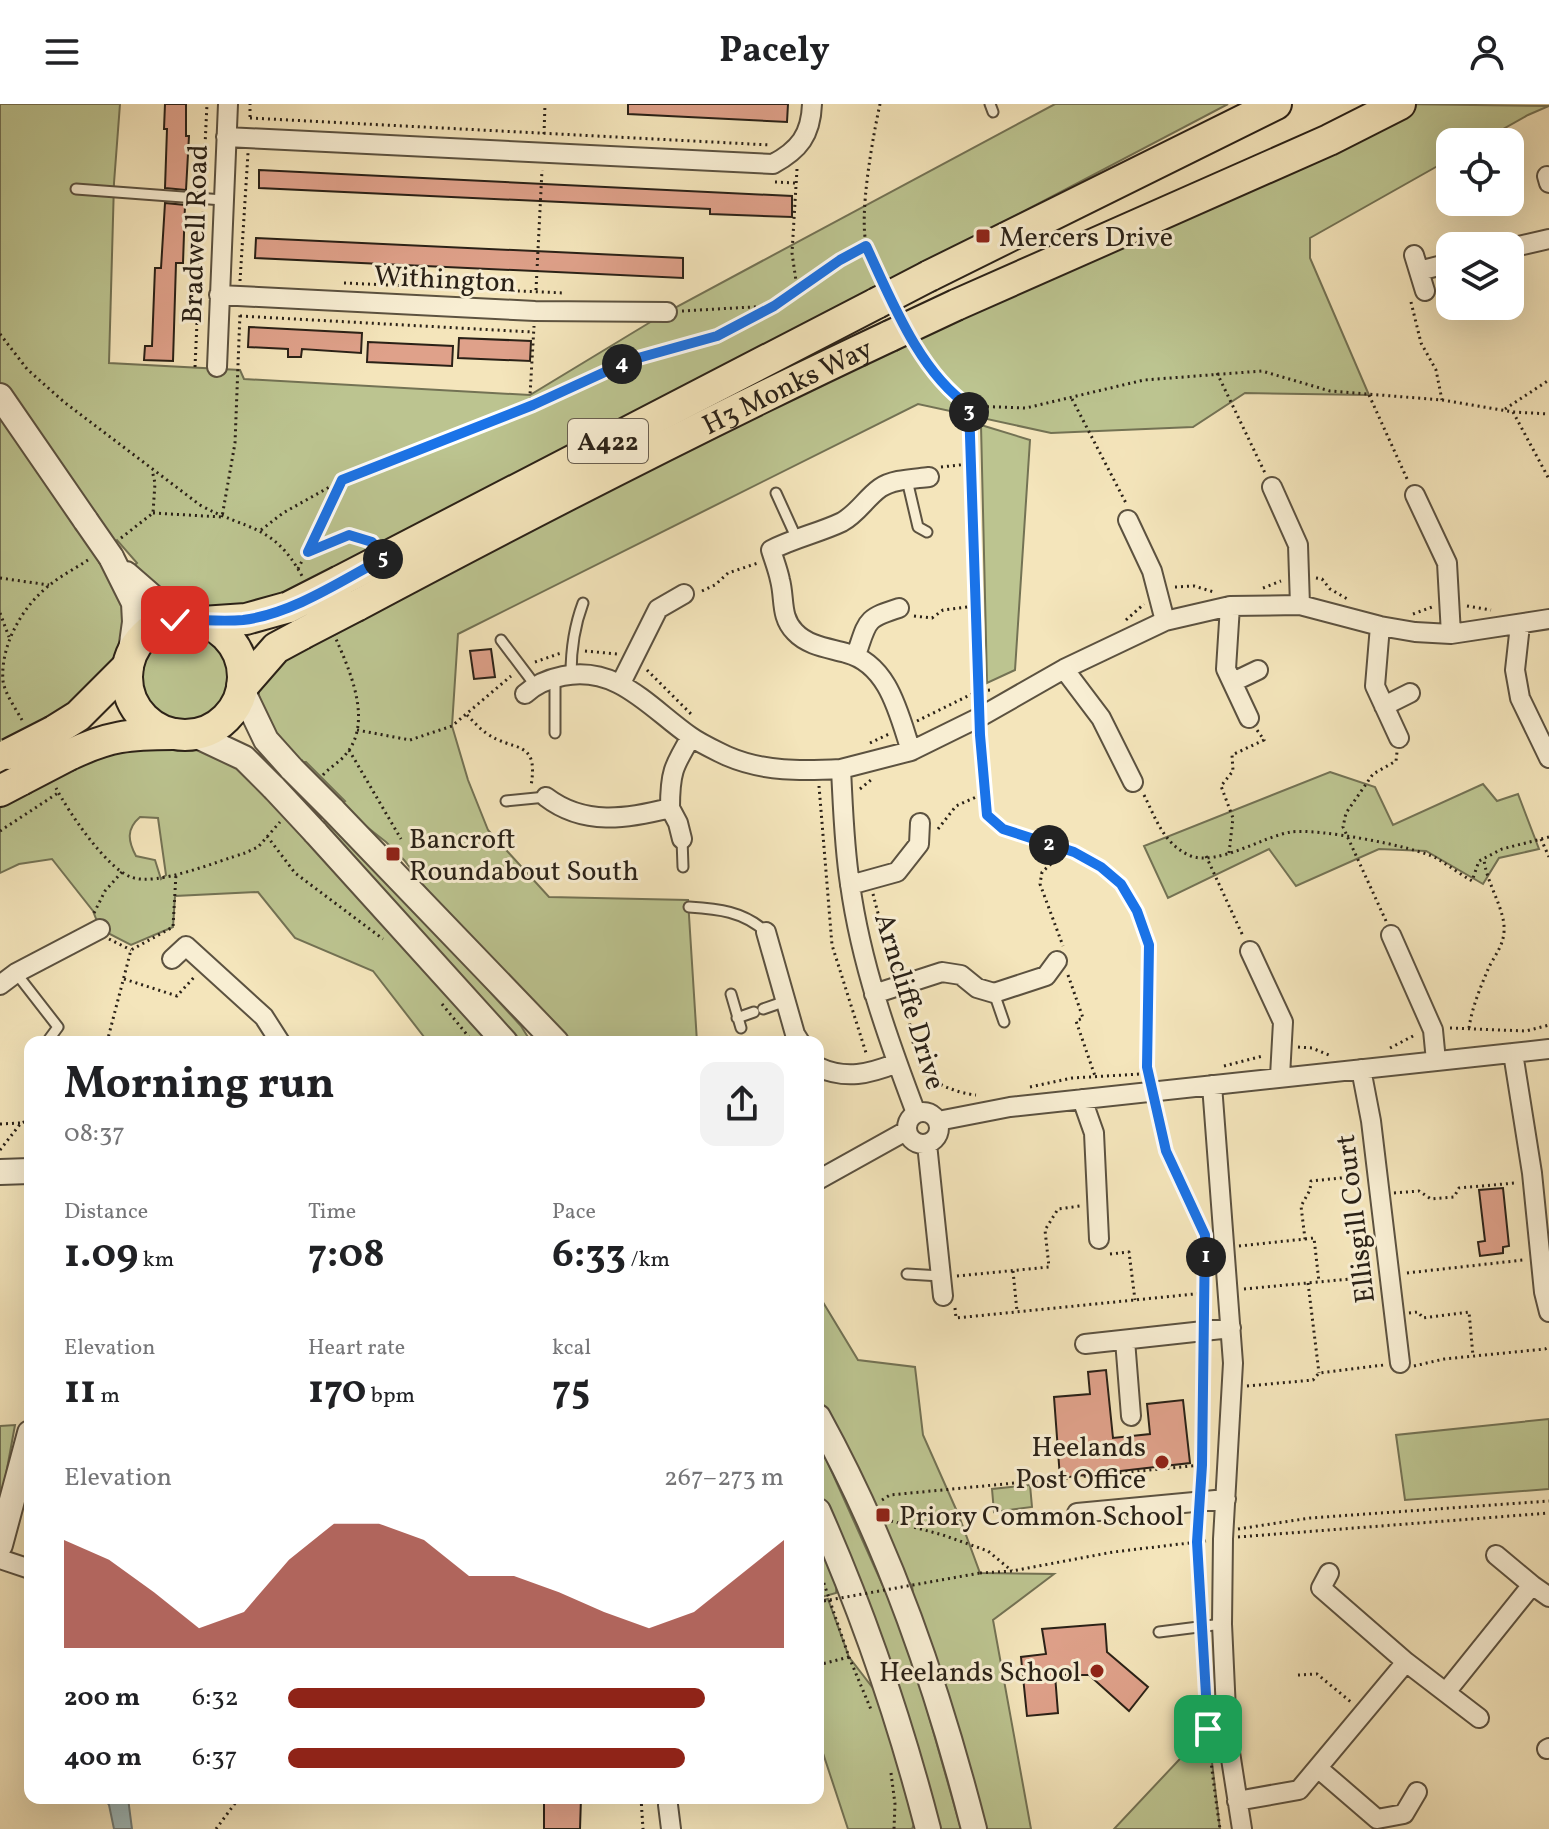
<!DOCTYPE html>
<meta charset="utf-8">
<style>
:root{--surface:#fff;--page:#f2f2f2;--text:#202124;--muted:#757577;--accent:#8f2418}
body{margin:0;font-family:Vollkorn,serif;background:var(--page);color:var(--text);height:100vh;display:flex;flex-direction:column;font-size:30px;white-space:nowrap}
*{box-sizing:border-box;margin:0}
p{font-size:26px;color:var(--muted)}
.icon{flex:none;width:44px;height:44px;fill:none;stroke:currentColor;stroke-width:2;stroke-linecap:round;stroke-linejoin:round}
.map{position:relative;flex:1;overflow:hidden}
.drawer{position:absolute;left:24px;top:932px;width:800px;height:768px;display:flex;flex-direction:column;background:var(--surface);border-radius:16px;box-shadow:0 8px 32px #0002}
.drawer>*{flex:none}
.fabs{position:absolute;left:1436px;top:24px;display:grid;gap:16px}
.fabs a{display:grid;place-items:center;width:88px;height:88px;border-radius:16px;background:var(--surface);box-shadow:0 8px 32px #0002;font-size:40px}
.pin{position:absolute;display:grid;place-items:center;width:68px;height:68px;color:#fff;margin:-34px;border-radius:16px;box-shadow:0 4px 12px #0006}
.km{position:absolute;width:40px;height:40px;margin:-20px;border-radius:50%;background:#222;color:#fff;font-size:22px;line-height:40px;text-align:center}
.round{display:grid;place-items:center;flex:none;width:84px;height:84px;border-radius:16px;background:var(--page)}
.overview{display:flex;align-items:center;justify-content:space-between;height:136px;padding:0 40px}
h1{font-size:44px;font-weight:700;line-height:60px}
.figures{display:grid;grid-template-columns:repeat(3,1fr);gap:12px;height:136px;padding:8px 40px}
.figures div{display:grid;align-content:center}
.figures b{font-size:40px;font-weight:700}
.figures small{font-size:22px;font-weight:400}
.figures p{font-size:22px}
.chart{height:224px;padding:16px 40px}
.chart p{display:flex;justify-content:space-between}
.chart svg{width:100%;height:144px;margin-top:8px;fill:var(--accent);opacity:.7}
ul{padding:0 40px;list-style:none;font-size:26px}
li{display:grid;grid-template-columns:128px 96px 1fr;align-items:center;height:60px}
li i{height:20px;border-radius:10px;background:var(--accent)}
header{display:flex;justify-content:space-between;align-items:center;height:104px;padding:0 40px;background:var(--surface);font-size:36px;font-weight:700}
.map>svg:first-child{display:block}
.green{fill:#bcc490;stroke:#737254;stroke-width:2;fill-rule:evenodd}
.water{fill:#a2bcbc;stroke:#727e7a;stroke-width:2}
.building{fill:#dfa18a;stroke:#2a2117;stroke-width:2}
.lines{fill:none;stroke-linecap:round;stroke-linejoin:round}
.service-casing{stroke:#5c5240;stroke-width:13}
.minor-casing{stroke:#5c5240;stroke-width:22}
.tertiary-casing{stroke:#5c5240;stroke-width:28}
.primary-casing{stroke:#2a2117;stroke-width:34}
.path{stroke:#2a2117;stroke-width:3;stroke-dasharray:2 4;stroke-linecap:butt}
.service{stroke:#f8eed3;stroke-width:9}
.minor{stroke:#f8eed3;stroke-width:18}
.tertiary{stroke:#f8eed3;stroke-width:24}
.primary{stroke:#f4e5bb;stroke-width:30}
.tertiary-bridge-casing{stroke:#5c5240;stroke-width:28;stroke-linecap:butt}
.primary-bridge-casing{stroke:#2a2117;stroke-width:34;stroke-linecap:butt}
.path-bridge{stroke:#2a2117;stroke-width:3;stroke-dasharray:2 4;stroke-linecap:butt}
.tertiary-bridge{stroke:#f8eed3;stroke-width:24}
.primary-bridge{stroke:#f4e5bb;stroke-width:30}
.route-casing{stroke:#fff;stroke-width:16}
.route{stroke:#1a73e8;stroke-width:10}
.poi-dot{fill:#8f2418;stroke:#f8eed3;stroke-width:3}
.labels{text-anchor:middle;stroke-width:6;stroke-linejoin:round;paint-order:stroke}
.shield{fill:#f8eed3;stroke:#685e4f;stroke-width:2}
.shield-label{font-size:26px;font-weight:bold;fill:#2a2117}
.street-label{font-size:28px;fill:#2a2117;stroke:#f8eed3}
.poi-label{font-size:28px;fill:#2a2117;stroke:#f8eed3;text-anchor:start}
</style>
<header><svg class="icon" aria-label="menu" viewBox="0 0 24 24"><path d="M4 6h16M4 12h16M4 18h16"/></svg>Pacely<svg class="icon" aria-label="person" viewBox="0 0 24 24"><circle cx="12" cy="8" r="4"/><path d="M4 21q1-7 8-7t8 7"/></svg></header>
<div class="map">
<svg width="1549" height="1725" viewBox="0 0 1549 1725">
<rect width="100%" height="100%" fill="#f4e5bb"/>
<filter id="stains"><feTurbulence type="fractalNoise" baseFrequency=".0025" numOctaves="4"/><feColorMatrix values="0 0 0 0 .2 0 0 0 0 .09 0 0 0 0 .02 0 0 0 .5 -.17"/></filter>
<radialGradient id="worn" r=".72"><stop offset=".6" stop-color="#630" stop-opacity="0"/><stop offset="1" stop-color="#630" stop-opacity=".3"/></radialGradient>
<path class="green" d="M0,0H120L114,79L109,259L240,266L244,275L530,291L667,208L1055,0H1228L280,498C240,503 197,514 162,489C152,481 143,471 133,463L137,459L117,436L105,445L134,499L130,554L0,655Z
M1400,0L1549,2L1528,11L1480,38H1450V55L1310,134V154L1369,291L1245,289L1193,323L1051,329L918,300L458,530L452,622L468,676L488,726L549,793L688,796L697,938H571L441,804L404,756L386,738L339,701L345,697L306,658H298C278,635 259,613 258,581L282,553L334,531L362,516L446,454Z
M981,321L1030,336L1015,566L987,579Z
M140 576a45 45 0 1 1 90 0a45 45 0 1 1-90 0Z
M101,636L213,638L505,938H428L373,867L295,834L258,788L175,792L173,823L131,841L100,825L93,807L52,755L19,760L0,769V681ZM140,713L158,714L166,771L161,775L155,756L136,752C128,737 126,725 140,713Z
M1330,668L1375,683L1393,721L1483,680L1497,697L1518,690L1539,745L1499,754L1483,780L1426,747L1379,745L1296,782L1269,745L1168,794L1144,742Z
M326,716L461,856L521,922L531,938H514L318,723Z
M818,1190L858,1256L915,1263L923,1331L959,1412L980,1469L1054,1470L993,1516L1031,1725H974L919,1533L912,1482L881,1441L818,1307Z
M1549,1315V1385L1405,1396L1396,1331Z
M15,1321L0,1403V1322Z
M818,1337L891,1500L918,1574L961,1725H937L852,1461L818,1389Z
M1030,1381L1032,1403L994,1408L992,1385Z
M818,1407L839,1456L836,1489L818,1494Z
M828,1495L849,1553L899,1618L916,1715L912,1725H848L818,1634V1497Z
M1208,1625L1220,1725H1114Z"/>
<path class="water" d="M104,1694H128L132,1725H114L109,1701Z"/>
<path class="building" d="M165,0H186V32H189L186,86L165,84L167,25H164Z
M628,0H788L787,18L628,10Z
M259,66L792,92V113L710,110V105L259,84Z
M165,99L185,101L183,159H176L173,257L144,256L145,242H152L155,164H161Z
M256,134L683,154V174L255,154Z
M249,223L362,229L361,249L302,245L301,253H288V245L248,243Z
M459,234L531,237L530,257L458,254Z
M368,238L453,242L452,262L367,258Z
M491,545L495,573L474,575L470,547Z
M1503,1084L1509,1142L1503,1143V1149L1480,1152L1478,1138L1485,1137L1479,1086Z
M1106,1266L1113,1334L1150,1330L1147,1300L1183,1296L1190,1359L1060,1374L1054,1293L1090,1290L1088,1268Z
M1105,1520L1107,1548L1148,1583L1129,1607L1089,1571H1055L1058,1609L1027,1612L1021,1553L1046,1550L1042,1525Z
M544,1694H581L580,1725H544Z"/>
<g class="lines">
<defs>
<path id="service" d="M990,0L993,8
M76,85L223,96
M907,376L918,423L927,428
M776,389L796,433
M501,536L535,581
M571,570C571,545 574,523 583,499
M555,573V629
M506,697L546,693
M682,735L683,763
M689,803C718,805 743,807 766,828
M16,869L58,923L47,938
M994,889L1004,918
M731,890L741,924
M763,905L786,897
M737,914L754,908
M907,1170L941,1172
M1159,1528L1222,1520"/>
<path id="minor" d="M226,33L773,60C799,46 811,31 812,0
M1547,72L1549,79
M1510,144L1549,135
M1414,151L1425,187
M1419,167L1450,159
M219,191L535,207L667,208
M217,263L228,0
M1272,383L1298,441L1300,501
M1415,391L1447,459L1451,530
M1128,416L1152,467L1165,517
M1230,502L1226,565L1249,614
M1520,521L1515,566L1520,594L1549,654
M1380,522L1375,582L1399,634
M856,551C868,517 864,515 899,504
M1064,565L1101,614L1133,678
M1233,578L1258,566
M621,579L658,505L684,490
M525,590C536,580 548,575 563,572C617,561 649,603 690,632C701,640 715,646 727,652C764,668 802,667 841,665
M1384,602L1410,589
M911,647C899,611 889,560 846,549C829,544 808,542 795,528C780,513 785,495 780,476C778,466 774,456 771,446C794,434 819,429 842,418C858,409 866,394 880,384C893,375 914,375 929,373
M546,693C584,722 627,715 670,704C670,669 673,663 691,633
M670,704L678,719L682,735
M850,781L897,768L919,740L920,719
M766,828L795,930L800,938
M1391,831L1433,926L1436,957
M1250,847L1283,918L1280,972
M172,855L186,842L264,913L280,938
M0,881L16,869L100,825
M874,890L942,868L961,871L977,884L994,889L1046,872L1057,857
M1513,949L1532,1069L1544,1188L1549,1208
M818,963C846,976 869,970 897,959
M1361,965L1371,1017L1400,1259
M1212,981L1233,1259L1223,1435L1222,1520L1227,1629L1242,1725
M1082,995L1094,1029L1099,1135
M907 1024a16 16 0 1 1 32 0a16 16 0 1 1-32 0Z
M916,1009C888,935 861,860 850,780C844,742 843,703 841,665L911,647L980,613L1064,565L1165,517L1230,502L1300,501L1380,522L1415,528L1451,530L1549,515
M938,1017L1010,1003L1549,945
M927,1040L943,1192
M818,1076L906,1027
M1125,1236L1131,1312
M1085,1240L1231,1224
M1077,1409L1226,1395
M0,1455L30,1465
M1329,1469L1321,1484L1406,1558
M1532,1481L1549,1493
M1446,1588L1532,1481L1496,1451
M1547,1645L1549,1644
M1319,1665L1377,1715L1404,1710L1417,1688
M1237,1697L1299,1686L1406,1558L1479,1614
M668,1701L671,1725"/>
<path id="tertiary" d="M0,292L86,417
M111,453L134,499L135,518L130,554
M126,470L157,497L191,515
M242,586L266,636L292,665
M193,630L244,654L274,684
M332,705L556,938
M315,728L505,938
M0,1068L30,1067
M818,1313C890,1444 937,1581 974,1725
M818,1407C865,1513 899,1613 928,1725
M0,1441L30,1329"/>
<g id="primary">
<path d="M929,172L1276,0"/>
<path d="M956,201L1329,36L1400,0"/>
<path d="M340,477L877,199"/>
<path id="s1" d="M356,502C532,408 709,317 890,232"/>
<circle cx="185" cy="573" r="58"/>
<path d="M202,518L246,515L289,503"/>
<path d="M242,583L276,544L302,530"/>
<path d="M54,627L78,612L128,562"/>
<path d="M69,651C109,632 129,630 173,630"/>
<path d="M0,687L21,676"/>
</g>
</defs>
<use href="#service" class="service-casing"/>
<use href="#minor" class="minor-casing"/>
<use href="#tertiary" class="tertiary-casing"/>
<use href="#primary" class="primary-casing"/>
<path class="path" d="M250,13V0
M250,14L770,41
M544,30L545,0
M797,65L792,149L797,184
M775,78L795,79
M203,83L207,0
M879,172C875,163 870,153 867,143C858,114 873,32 880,0
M240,177L248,49
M344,179L564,189
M536,186L542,66
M1411,198L1421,239L1436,266L1442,296
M682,207L770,202
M240,212L532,228
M0,230L27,265L64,298L200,401C247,427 273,419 302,472
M917,243L956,293L969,302L979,595
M195,263L202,107
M1217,269L1265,369
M1369,291L1408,377
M1072,295L1127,401
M533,301L530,291L534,222
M969,302L1026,304L1144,276L1262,267L1330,287L1442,296L1513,308L1549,310
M1505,305L1549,276
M1513,308L1549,375
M941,363L969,360
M153,409L222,413L235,339L240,209
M261,426L283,409L342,376L533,301L631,256L690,240L746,218L866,142
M121,434L153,409L155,379L152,366
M308,448L349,431L369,437
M298,465L342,376
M0,474L49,481
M1316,474L1322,475L1330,485L1349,496
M1175,483L1194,482L1214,488
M1263,484L1281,477
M702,487L715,481L728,469L758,459
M1467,502L1491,506
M0,509L9,533
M1413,510L1432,503
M914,512L932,514L943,506L974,502
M1126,516L1144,500
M585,547L617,550
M535,558L561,549
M647,566L693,612
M467,611C473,617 479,624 486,629C514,649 539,634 531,682
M22,616C16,605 5,590 3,577C0,541 23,501 51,480C62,471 76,464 88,456
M917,617L978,587L990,586
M357,626L410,636L452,622L511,572
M980,630L987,711C1016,737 1054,737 1087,756C1118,773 1145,805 1149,842C1151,852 1149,863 1148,873C1147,905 1143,940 1149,971
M870,639L889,630
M349,646L401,735
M323,671C330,663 340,658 346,650C373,618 350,567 336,535
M819,682L832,841L867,952
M56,684C68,707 106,764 131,773C156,783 218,757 245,749L258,743L280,718
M860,685L872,675
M1144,691C1156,715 1164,741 1191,752C1218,762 1264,732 1291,728C1317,724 1413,742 1436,754C1448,761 1460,770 1472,777L1479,757L1502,745L1549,733
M938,725L956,702L985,689
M0,727L58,689
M267,732L295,769L383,835
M1541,735L1549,753
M1052,742L1051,760L1042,768L1040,780L1063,842
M1229,749L1233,714L1221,682L1233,667L1232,651L1264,636L1257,626
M1206,752L1243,832
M873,790L892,863L895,867
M94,809L105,787L122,768
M1386,817L1343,723L1346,709L1373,670L1396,657L1397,648
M109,835L131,846
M1068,871L1083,914L1076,917L1095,972
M124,875L177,892L196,871
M905,896C909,912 913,944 918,958C926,978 956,989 976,991
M442,900L473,938
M1450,924L1526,927L1549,921
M1469,924C1472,903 1481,882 1489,863C1495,851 1503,842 1504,828C1506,806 1486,779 1484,755
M107,938L131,846L173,823L176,770
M1298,943L1312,944L1329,951
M1390,944L1415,931
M1224,962L1263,952
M1030,983L1072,974L1141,970
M1156,1002L1166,1047L1205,1131L1206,1209
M0,1020L20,1019
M0,1046L21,1019L30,1016
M1394,1089L1419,1087L1431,1095L1454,1093L1459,1084L1515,1079
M1305,1135L1314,1134L1319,1178
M1239,1142L1305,1135L1301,1102L1310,1086L1311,1077L1361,1072
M1110,1150L1129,1148L1135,1196
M1013,1167L1017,1207
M1407,1169L1523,1156
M957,1172L1049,1163L1045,1126L1058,1105L1080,1102
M1308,1179L1319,1269
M1244,1185L1371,1173
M955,1204L956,1214L1204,1189
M1409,1209L1418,1208L1423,1214L1469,1208L1473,1252
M1414,1262L1444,1255L1545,1245L1549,1243
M1247,1282L1313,1276L1319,1269L1384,1261
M27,1309L30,1288
M1201,1381L1205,1245
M882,1396L890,1391L1202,1361
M1199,1412L1198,1449L1203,1513
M891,1417L943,1431L988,1447L1012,1467
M1238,1425L1310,1414L1549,1397
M24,1433H29L30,1429
M1238,1433L1549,1409
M818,1462L849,1553L872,1608
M980,1469L1012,1467L1113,1448L1206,1437
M1203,1536C1203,1600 1211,1662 1220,1725
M818,1561L849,1553
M1298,1571L1317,1570L1351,1598
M891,1669L895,1700L894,1725
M641,1694L643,1725
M216,1725L239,1694"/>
<use href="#service" class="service"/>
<use href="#minor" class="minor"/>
<use href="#tertiary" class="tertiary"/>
<use href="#primary" class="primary"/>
<defs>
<path id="tertiary-bridge" d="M86,417L111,453
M292,665L332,705
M274,684L315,728"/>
<path id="primary-bridge" d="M877,199L929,172
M890,232L956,201
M289,503L340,477
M302,530L356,502
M9,650L54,627
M21,676L69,651"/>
</defs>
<use href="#tertiary-bridge" class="tertiary-bridge-casing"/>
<use href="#primary-bridge" class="primary-bridge-casing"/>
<path class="path-bridge" d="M818,1498L980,1469"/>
<use href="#tertiary-bridge" class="tertiary-bridge"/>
<use href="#primary-bridge" class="primary-bridge"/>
</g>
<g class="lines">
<defs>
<path id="route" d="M175,516C198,515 220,518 243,516C292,510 341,477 384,454L372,438L349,431L308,448L342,376L533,301L631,256L717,232L774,202L840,156L866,142C891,195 919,268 969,302L980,631L987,711L1003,725L1074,748L1101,763L1121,780L1137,807L1149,841L1147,963L1166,1047L1205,1131L1202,1361L1197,1438L1208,1625"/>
</defs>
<use href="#route" class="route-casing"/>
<use href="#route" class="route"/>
</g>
<g class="poi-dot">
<rect x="975" y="124" width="16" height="16" rx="4"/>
<rect x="385" y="742" width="16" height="16" rx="4"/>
<circle cx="1162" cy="1358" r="8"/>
<rect x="875" y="1403" width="16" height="16" rx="4"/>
<circle cx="1097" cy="1567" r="8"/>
</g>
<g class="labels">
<rect class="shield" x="568" y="315" width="80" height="44" rx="6"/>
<g class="shield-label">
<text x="608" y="346">A422</text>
</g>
<g class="street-label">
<text transform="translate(194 130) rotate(-88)" y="10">Bradwell Road</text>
<text transform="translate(445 174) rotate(3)" y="10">Withington</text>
<text dy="10" stroke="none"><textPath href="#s1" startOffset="484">H3 Monks Way</textPath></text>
<text transform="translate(911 897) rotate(73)" y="10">Arncliffe Drive</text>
<text transform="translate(1354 1115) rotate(-97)" y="10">Ellisgill Court</text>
</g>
<g class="poi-label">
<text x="999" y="142">Mercers Drive</text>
<text x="409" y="744">Bancroft<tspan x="409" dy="32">Roundabout South</tspan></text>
<text x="1146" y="1352" text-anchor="end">Heelands<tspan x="1146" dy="32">Post Office</tspan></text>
<text x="899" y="1421">Priory Common School</text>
<text x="1081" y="1577" text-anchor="end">Heelands School</text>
</g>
</g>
<rect width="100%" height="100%" filter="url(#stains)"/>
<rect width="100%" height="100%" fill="url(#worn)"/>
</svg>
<div class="fabs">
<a><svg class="icon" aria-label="locate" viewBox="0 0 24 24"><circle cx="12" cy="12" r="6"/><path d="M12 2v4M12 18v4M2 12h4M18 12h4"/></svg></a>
<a><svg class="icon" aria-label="layers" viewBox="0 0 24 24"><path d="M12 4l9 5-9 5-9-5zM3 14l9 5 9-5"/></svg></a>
</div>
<div class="pin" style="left:1208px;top:1625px;background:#1e9e55"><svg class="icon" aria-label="arrive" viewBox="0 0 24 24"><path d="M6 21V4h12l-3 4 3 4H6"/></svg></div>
<div class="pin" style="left:175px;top:516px;background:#d93025"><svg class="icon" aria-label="check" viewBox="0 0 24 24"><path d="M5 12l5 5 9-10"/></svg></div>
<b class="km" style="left:1206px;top:1153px">1</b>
<b class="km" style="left:1049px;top:741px">2</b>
<b class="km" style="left:969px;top:308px">3</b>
<b class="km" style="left:622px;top:260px">4</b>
<b class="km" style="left:383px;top:455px">5</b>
<section class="drawer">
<div class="overview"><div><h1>Morning run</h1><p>08:37</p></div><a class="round"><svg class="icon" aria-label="share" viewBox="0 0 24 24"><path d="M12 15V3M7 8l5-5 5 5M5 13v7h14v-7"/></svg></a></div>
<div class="figures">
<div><p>Distance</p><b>1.09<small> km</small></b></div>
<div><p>Time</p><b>7:08</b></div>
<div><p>Pace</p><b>6:33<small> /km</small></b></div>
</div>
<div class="figures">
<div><p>Elevation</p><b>11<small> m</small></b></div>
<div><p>Heart rate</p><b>170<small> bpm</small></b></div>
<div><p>kcal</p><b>75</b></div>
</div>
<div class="chart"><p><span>Elevation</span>267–273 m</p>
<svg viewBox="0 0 160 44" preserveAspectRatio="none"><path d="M0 44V11L10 17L20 27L30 38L40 33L50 17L60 6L70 6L80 11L90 22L100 22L110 27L120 33L130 38L140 33L150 22L160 11V44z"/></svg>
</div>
<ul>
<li><b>200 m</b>6:32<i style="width:84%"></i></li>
<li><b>400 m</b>6:37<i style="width:80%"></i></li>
</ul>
</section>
</div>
